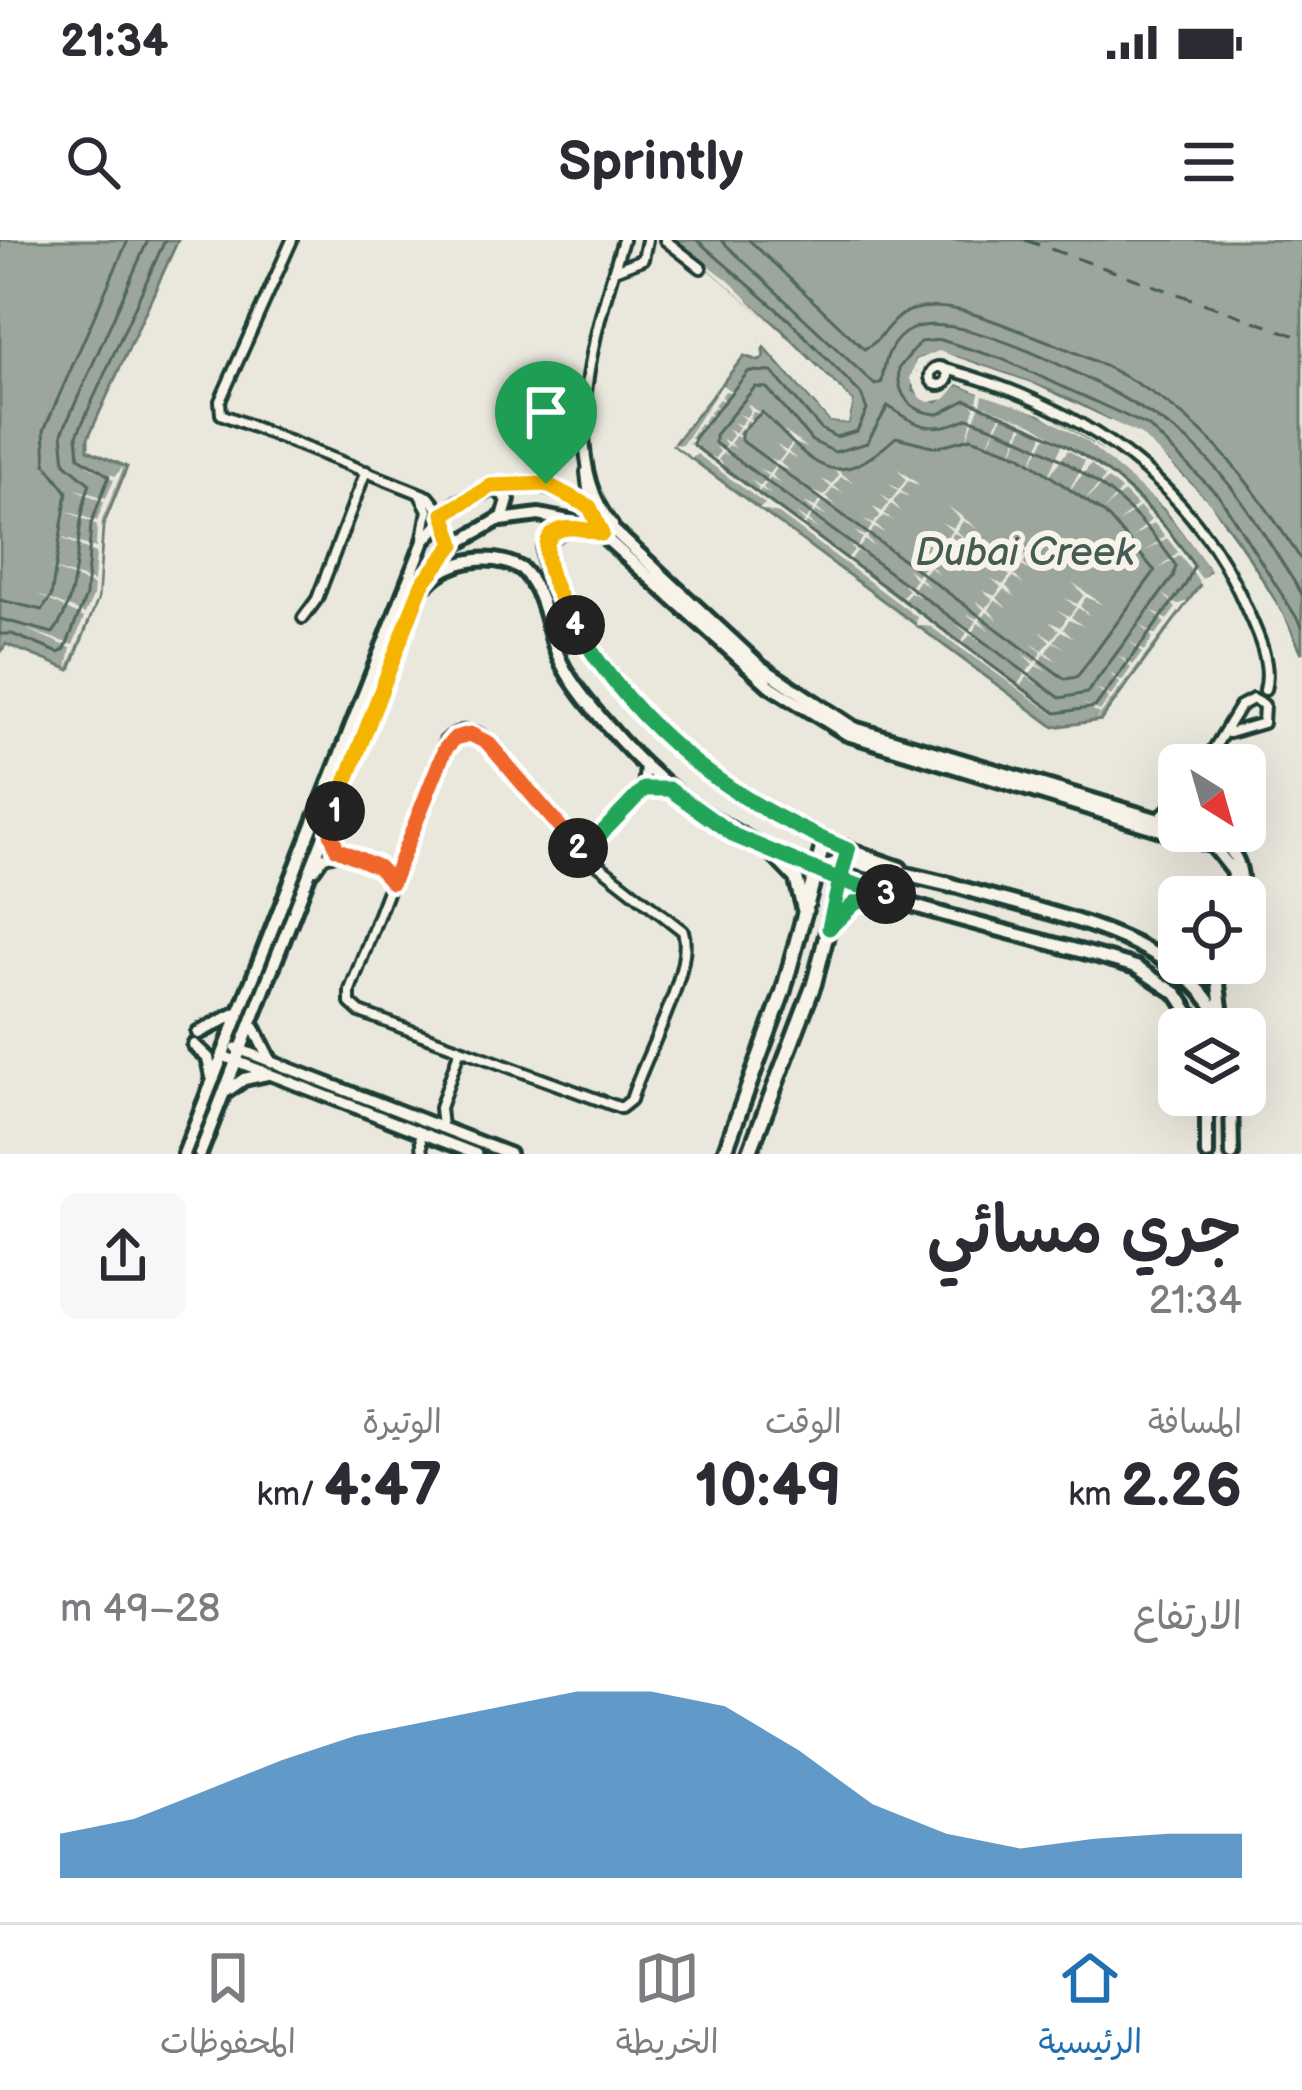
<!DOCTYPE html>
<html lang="ar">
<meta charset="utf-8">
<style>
:root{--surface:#fff;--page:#f7f7f7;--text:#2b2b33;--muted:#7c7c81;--line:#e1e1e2;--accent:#1f6fb2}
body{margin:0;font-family:"Balsamiq Sans","Playpen Sans Arabic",sans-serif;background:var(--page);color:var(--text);direction:rtl;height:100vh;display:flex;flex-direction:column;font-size:45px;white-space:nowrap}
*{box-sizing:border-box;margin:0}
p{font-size:39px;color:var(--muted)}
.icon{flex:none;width:66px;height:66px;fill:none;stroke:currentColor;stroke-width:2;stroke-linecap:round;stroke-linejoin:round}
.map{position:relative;height:914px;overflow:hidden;direction:ltr}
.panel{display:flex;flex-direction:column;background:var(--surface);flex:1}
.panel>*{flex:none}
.needle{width:78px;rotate:143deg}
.buttons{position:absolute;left:1158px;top:504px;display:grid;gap:24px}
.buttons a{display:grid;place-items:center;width:108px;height:108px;border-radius:18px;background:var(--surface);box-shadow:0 12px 48px #0002;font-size:60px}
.pin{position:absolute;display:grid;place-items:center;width:102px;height:102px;color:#fff;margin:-123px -51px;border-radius:50% 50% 50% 0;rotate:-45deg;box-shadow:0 0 12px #0007}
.pin .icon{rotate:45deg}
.km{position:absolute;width:60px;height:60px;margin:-30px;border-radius:50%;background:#222;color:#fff;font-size:33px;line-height:60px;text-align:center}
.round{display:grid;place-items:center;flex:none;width:126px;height:126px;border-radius:18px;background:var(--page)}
.summary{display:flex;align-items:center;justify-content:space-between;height:204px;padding:0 60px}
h1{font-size:66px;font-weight:600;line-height:90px}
.metrics{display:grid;grid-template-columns:repeat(3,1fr);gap:18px;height:204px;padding:12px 60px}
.metrics div{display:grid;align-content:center}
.metrics b{font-size:60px;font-weight:600}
.metrics small{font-size:33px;font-weight:400}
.metrics p{font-size:33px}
.chart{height:336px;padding:24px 60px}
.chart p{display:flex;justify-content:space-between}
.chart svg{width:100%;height:216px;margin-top:12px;fill:var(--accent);opacity:.7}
.status{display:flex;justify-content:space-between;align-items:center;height:84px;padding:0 60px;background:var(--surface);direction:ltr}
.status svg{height:33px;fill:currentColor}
header{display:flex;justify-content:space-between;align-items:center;height:156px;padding:0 60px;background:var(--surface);font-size:54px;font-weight:600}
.tab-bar{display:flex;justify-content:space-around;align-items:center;height:168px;border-top:3px solid var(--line);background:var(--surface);font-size:33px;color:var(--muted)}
.tab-bar a{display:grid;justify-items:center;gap:6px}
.tab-bar .current{color:var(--accent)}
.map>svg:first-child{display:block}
.water{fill:#9ca69c;stroke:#6a7c72;stroke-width:3}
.pier{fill:#eae8dd;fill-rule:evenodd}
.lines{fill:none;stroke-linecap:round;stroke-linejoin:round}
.shore{stroke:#51675e;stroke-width:3}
.ferry{stroke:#445c53;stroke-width:3;stroke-dasharray:15 12;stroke-linecap:butt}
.minor-casing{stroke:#1f3d34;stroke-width:16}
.tertiary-casing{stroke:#1f3d34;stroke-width:18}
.secondary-casing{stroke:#1f3d34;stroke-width:20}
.primary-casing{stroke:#1f3d34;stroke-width:21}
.minor{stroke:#f7f3e8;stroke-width:8}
.tertiary{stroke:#f7f3e8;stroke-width:9}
.secondary{stroke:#f7f3e8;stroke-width:10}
.primary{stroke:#f7f3e8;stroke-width:12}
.split-1-casing{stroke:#fff;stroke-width:24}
.split-2-casing{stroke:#fff;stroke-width:24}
.split-3-casing{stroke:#fff;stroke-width:24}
.split-4-casing{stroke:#fff;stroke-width:24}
.split-5-casing{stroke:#fff;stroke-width:24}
.split-1{stroke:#f5b400;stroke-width:15}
.split-2{stroke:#f0652b;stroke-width:15}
.split-3{stroke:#22a559;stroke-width:15}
.split-4{stroke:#22a559;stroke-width:15}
.split-5{stroke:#f5b400;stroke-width:15}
.labels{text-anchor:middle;stroke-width:12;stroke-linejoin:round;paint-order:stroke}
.water-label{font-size:39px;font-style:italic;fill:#445c53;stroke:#f7f3e8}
</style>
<div class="status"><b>21:34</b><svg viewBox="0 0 49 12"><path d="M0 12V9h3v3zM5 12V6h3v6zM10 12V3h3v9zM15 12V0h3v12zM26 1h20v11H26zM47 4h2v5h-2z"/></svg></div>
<header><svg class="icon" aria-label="menu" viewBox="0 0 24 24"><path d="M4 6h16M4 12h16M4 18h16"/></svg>Sprintly<svg class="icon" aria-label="search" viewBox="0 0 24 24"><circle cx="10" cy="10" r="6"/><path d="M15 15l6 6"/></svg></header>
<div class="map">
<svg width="1302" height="914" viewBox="0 0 1302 914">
<rect width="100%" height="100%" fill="#eae8dd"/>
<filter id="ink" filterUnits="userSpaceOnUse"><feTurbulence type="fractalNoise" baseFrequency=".00833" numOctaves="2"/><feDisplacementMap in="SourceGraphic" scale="24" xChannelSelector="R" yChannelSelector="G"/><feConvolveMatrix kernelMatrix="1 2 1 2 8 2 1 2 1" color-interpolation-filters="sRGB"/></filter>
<g filter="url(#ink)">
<path class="water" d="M0,0H178L88,198V210L127,227L103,286L98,358L70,430L6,404L0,413Z
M676,0H1302V413C1230,265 1161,187 1003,133C972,123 947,108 916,120L913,150L937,162L958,144C984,155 1012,162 1038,173C1110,206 1168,266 1211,330L1101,480L1054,487L673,205L744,116L759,121L764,117L762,105L830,181L848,183L853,162L781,89Z"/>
<path class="pier" d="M675,0L728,40L853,162L848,183L830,181L764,105L760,111L755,105L764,99L834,176L848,174V166L767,79Z
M939,111L1031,143L1141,195L1210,263L1284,376L1302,419L1206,268L1137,200L1029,148L938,117L926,119L916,131L923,153L942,154L955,140L982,148L1043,172L1117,220L1170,270L1207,317L1214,332L1204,349L1180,315L1158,330L1178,312L1167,298L1145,312L1165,296L1154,283L1132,298L1151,280L1140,267L1118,283L1137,265L1124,252L1104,270L1121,250L1108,239L1083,263L1105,237L1091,224L1068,252L1085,221L1068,210L1047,238L1062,205L1046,197L1029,228L1043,195L1024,186L1010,218L1021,184L1003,176L986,208L1000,175L979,167L966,201L975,167L967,160L977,163L979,153L958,144L945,159L929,162L920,158L910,139L916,120ZM983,155L1040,174L1087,202L1166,270L1211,331L1202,339L1163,286L1105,230L1033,184L981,164Z
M722,145L734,153L725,151L721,157L727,162L719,159L714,165L720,170L714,167L709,173L715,178L707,175L703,182L708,187L700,183L696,190L702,195L695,191L690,197L696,203L687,202L713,222L708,215L716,218L720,211L715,207L722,210L726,204L721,198L728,202L733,195L727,190L735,193L739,187L733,182L740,185L745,179L739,174L746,177L751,171L747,164L761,174L753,172L749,178L754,184L747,180L743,187L748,191L741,188L737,194L743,199L735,196L730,204L736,208L728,205L724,212L730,216L723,213L718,220L724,224L715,223L755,253L759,248L750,239L760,246L768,236L758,228L769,234L776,224L767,217L778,222L785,213L776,204L786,211L793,202L784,191L808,208L795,203L788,212L798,220L787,214L780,223L790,231L778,226L772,235L780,244L770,237L763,248L772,255L761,249L757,255L801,287L805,282L796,273L806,280L814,270L804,262L815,267L822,258L813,251L824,256L831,247L821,239L832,244L839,235L830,225L853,242L841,237L834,246L844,254L833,248L826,257L836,265L824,260L817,269L827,277L816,271L808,281L818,289L807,283L803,288L846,320L854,310L846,301L856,308L863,298L854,291L865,296L872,286L863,279L873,284L880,275L872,266L882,272L889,263L881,254L890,261L898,251L888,243L899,249L906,240L898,229L921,246L908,241L901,251L911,258L900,253L893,262L901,271L891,264L884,274L894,281L883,276L875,285L885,293L874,288L867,298L875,307L865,300L858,309L867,317L857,311L849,322L899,360L908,350L898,340L909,348L916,339L906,328L917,336L926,325L916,315L927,323L935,314L924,305L936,311L943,302L932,293L944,300L952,291L941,282L953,288L960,279L948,266L978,289L963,281L956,291L967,299L954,293L947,302L957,312L945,304L939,314L948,323L937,315L930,325L940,335L929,327L920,338L930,348L919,340L912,350L922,358L910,352L903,362L959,404L967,393L956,384L969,391L976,381L965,373L977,379L984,370L975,360L986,368L993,359L982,350L995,356L1001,347L991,338L1003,345L1010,336L999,327L1011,333L1018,324L1009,314L1020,322L1027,313L1015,300L1045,322L1029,314L1023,324L1034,332L1021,326L1014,335L1024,345L1013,337L1006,346L1016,357L1004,349L997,358L1007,368L995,360L989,370L999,380L987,372L980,381L990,391L978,383L972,393L982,403L970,395L962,405L1016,446L1025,435L1015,425L1026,433L1033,424L1023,414L1035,422L1042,412L1031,404L1043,410L1050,401L1040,391L1052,399L1059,390L1048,381L1061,387L1067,377L1056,369L1069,376L1076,367L1065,358L1077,364L1084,355L1072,342L1103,365L1086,357L1080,366L1090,376L1078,368L1071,377L1083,386L1069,380L1063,389L1074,398L1061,391L1054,401L1066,409L1053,402L1046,412L1057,421L1044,414L1037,424L1049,432L1036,426L1029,435L1039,445L1027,437L1019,448L1069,485L931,387L916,385L917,377L779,274L759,269L765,264L697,214L692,218L673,204L682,205Z
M85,224L115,236L124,226L102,280L97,359L67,429L71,408L23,388L73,405L84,378L37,354L85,374L93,357L94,346L48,327L94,342L96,313L56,296L96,308L97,285L66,271L97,281L104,262L75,249L106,258L114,240Z
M1163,354L1177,365L1187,361L1095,481L1099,474L1083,463L1100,471L1109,458L1094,448L1111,456L1120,443L1107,431L1122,441L1131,428L1118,415L1133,425L1142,413L1129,401L1144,411L1153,398L1141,385L1155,395L1165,383L1152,370L1167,380L1176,368Z"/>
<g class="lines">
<path class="shore" d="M697,0L789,80L861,154L867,170L857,191L836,197L821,189L772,132L749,131L694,198L693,205L1056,473L1095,467L1186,344L1194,326C1134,233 1064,199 966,160L939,174C911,173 896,155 899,128L920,102L941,100L1002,119L1148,186L1220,257L1302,386
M721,0L875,145L882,142C884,121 890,99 912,89C966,65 1152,167 1194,206C1239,248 1269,303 1302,354
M749,0L864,109C882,102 889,77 912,70C947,60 985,78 1018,90C1169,145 1216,189 1302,321
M755,147L767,148L812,201L835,212L867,203L888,166C917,186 933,195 968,178C1050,206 1128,251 1176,326L1173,337L1087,453L1060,458L715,203V195Z
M762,172C814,223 831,257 896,197L936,207L971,198L1020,215L1105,274L1155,331L1077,437L1065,439L741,200V192Z
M0,360L42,370L51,357L67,252L46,224L44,190L128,0
M0,379L53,393C84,354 72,290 90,244L65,223L62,193L148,0
M0,394H12L59,413L65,409L86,356L91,284L109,236L79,217L77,195L165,0"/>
<path class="ferry" d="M1025,0L1302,98"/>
<defs>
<path id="minor" d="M292,0L220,161L221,174L429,257L449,282L454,304
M665,0L701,28
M617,29L643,19L647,0
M930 136a9 9 0 1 1 18 0a9 9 0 1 1-18 0Z
M946,129C1077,164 1193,240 1247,370C1258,394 1272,424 1265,450
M586,232L590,267L601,292
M420,255L428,270L423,298
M613,285C554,212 599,78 623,0
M303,378L317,359L366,231
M438,521L455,498L470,494L485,500L577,608L683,691C695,729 643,819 631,860L621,868L360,772L350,763V750L445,501C466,481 485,492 497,514
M1204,525L1240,466L1253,459L1264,465L1263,483L1229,493
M1158,579L1179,557
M332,583C327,620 369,623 396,630
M586,615L643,549L645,526
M315,630L324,617L340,613
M442,888L440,868L460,809
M420,893L422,914"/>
<path id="tertiary" d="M236,808L510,914
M223,816L476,914"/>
<path id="secondary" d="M493,246L537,243L582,261L761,427L854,488L1179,586
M501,280L539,275L583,284
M599,292L770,446L847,494L1213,606L1233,631V657
M602,294C577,286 557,283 544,310C544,342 568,376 585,401C668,524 762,581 900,628
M428,343C451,319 492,312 522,329C547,355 546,389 560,420C573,448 599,476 620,500C751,646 956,673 1136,727L1177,754L1200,789
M1196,591C1226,599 1243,615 1241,648
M946,643C1038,674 1183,690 1225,789
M1222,776L1218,744L1222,723
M254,788L271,822
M198,793L239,772
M194,805L208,818L212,837
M227,851L244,839L267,834
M1207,855V914
M1231,855L1232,914
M184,914L424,301L458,263L497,247L508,260L503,277L448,309L422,344L200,914"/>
<path id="primary" d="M774,615L796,638L804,669
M819,630L845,620L950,645
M833,682L855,663L891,656
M724,914L783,752L824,601
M749,914L814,744L848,611"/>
</defs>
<use href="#minor" class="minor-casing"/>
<use href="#tertiary" class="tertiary-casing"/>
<use href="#secondary" class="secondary-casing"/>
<use href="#primary" class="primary-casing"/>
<use href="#minor" class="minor"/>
<use href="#tertiary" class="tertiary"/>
<use href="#secondary" class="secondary"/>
<use href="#primary" class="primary"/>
</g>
</g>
<g class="lines" filter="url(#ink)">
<defs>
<path id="split-1" d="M335,571L422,344L454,304L444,274L491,246L546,244"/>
<path id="split-2" d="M335,571L331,593L337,609L378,627L392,642L445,509L455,498L470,494L488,503L578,608"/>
<path id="split-3" d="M578,608L598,597L644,549H669L735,596L840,640L829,688L855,663L891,656L886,654"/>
<path id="split-4" d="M575,385C640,494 732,562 848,610L840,640L886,654"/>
<path id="split-5" d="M546,244L590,267L602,294C514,266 551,345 575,385"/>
</defs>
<use href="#split-1" class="split-1-casing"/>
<use href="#split-2" class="split-2-casing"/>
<use href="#split-3" class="split-3-casing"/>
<use href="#split-4" class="split-4-casing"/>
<use href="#split-5" class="split-5-casing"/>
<use href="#split-1" class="split-1"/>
<use href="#split-2" class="split-2"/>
<use href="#split-3" class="split-3"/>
<use href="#split-4" class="split-4"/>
<use href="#split-5" class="split-5"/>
</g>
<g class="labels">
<g class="water-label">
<text x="1025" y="325">Dubai Creek</text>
</g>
</g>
</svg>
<div class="buttons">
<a><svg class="needle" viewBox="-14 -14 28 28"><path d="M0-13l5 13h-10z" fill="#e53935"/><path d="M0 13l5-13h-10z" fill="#7c7c81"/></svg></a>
<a><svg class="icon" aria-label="locate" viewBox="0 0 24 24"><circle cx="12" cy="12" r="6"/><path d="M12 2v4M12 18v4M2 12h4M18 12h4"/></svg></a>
<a><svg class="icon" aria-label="layers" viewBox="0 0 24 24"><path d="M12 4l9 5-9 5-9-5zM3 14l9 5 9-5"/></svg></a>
</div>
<div class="pin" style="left:546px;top:244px;background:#1e9e55"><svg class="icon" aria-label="arrive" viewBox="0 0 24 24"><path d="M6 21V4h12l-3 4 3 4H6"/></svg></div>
<b class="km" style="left:335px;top:571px">1</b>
<b class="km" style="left:578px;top:608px">2</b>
<b class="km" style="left:886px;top:654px">3</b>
<b class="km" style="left:575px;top:385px">4</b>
</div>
<section class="panel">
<div class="summary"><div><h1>جري مسائي</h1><p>21:34</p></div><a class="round"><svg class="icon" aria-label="share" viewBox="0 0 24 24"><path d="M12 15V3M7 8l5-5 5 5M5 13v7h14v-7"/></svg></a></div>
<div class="metrics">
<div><p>المسافة</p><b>2.26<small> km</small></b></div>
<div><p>الوقت</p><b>10:49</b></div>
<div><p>الوتيرة</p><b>4:47<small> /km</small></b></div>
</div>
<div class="chart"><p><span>الارتفاع</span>28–49 m</p>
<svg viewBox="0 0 160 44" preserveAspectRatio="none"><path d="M0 44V35L10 32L20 26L30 20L40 15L50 12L60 9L70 6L80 6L90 9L100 18L110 29L120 35L130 38L140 36L150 35L160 35V44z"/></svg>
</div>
</section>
<nav class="tab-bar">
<a class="current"><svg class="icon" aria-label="home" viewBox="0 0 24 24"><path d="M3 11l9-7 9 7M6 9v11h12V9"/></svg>الرئيسية</a>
<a><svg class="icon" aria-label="map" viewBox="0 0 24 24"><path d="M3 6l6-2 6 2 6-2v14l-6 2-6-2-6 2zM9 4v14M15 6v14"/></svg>الخريطة</a>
<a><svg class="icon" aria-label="saved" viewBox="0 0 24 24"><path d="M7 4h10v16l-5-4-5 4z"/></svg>المحفوظات</a>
</nav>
